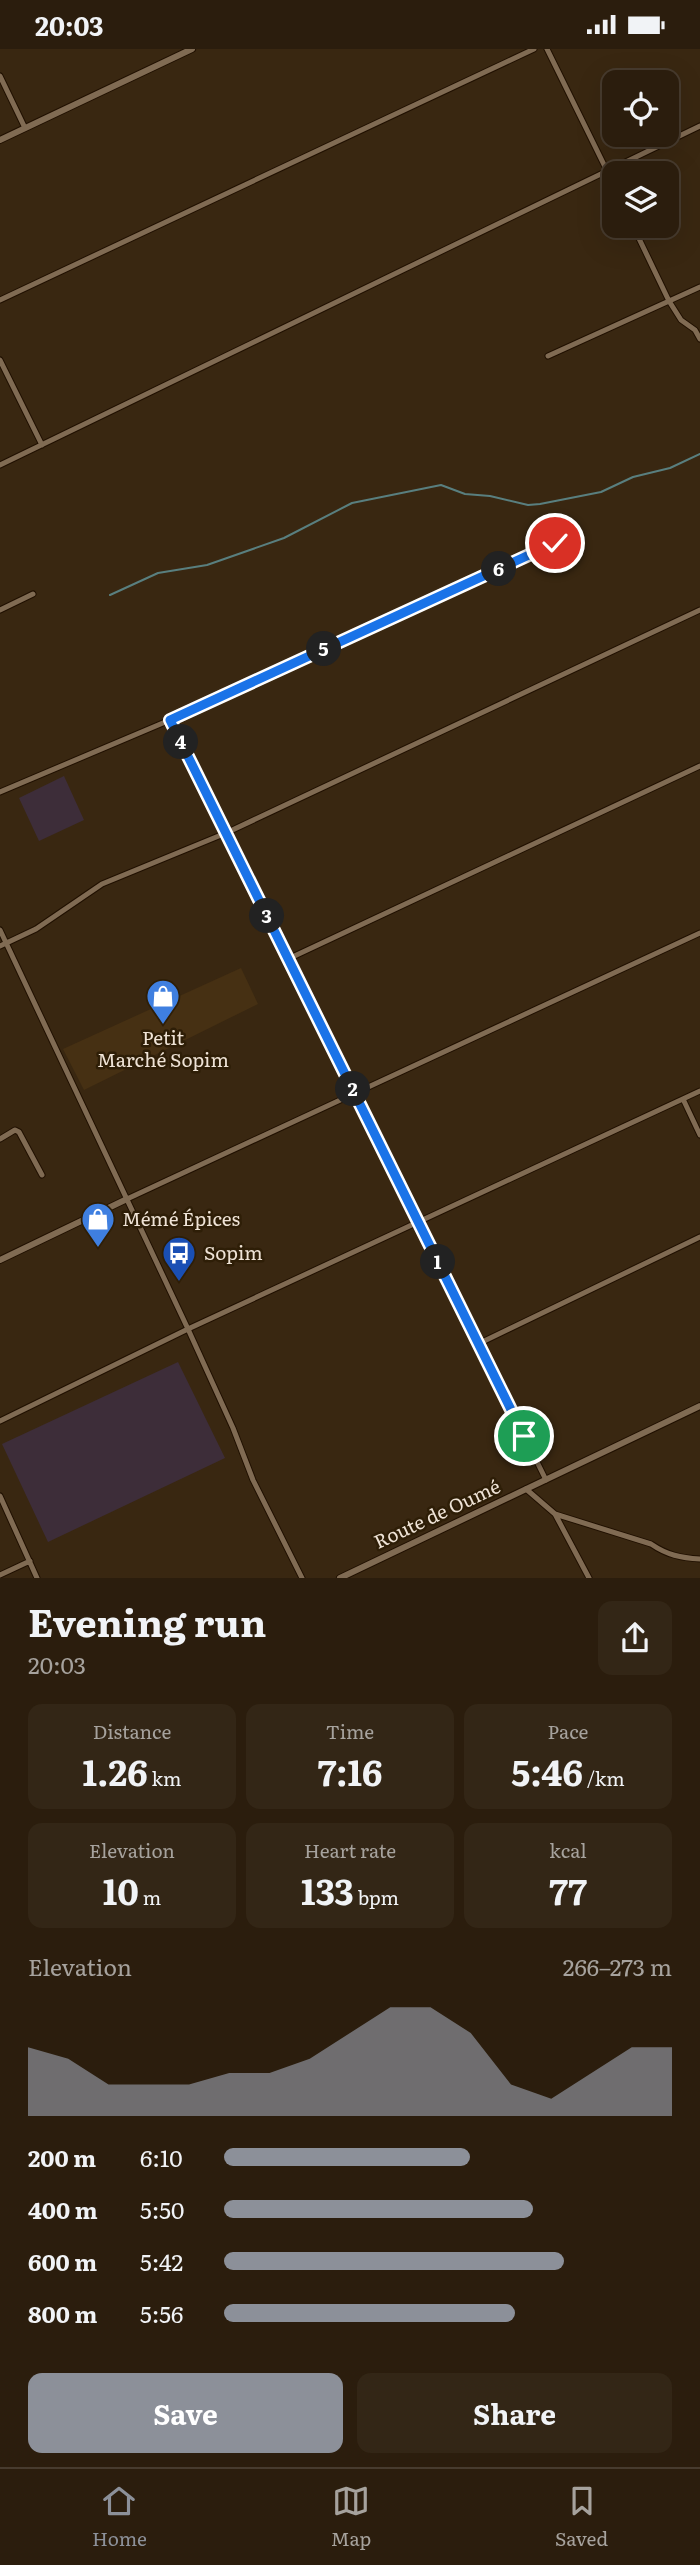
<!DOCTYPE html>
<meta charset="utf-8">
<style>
:root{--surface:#2b1d0d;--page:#332616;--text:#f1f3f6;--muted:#a6a29d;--line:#473b2e;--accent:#8c9099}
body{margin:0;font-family:Literata,serif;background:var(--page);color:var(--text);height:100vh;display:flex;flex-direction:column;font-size:26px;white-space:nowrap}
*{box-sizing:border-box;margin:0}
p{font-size:23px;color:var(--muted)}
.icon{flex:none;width:38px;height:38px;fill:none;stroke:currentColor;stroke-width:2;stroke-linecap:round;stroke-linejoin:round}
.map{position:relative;height:1529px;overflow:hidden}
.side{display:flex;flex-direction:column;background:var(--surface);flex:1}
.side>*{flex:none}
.controls{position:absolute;left:602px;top:21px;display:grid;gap:14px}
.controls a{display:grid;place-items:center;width:77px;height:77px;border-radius:14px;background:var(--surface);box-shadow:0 7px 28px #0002,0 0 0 2px var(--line);font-size:35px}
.pin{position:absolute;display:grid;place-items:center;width:60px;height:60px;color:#fff;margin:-30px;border:4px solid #fff;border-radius:50%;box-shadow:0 2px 7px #0007}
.km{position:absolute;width:35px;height:35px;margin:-18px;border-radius:50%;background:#222;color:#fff;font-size:19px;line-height:35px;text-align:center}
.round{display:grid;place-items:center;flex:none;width:74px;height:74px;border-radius:14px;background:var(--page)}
.summary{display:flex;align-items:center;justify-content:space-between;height:119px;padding:0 28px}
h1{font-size:38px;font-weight:700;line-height:52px}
.stats{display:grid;grid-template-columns:repeat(3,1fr);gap:10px;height:119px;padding:7px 28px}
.stats div{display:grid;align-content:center;border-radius:14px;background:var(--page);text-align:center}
.stats b{font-size:35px;font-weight:700}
.stats small{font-size:19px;font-weight:400}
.stats p{font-size:19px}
.chart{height:196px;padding:14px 28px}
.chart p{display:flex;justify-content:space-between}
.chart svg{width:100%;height:126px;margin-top:7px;fill:var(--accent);opacity:.7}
.action{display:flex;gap:14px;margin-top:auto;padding:14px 28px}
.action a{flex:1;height:80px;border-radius:14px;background:var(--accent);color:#fff;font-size:28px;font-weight:700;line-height:80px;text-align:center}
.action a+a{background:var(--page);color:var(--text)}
ul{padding:0 28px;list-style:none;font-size:23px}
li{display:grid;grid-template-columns:112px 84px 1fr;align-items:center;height:52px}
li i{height:18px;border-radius:9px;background:var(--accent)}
.status{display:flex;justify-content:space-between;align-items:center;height:49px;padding:0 35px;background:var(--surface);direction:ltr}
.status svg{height:19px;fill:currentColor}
.menu{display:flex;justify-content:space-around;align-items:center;height:98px;border-top:2px solid var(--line);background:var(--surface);font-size:19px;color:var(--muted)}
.menu a{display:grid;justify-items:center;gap:4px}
.menu .on{color:var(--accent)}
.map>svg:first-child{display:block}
.built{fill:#463013}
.education{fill:#3d2d39}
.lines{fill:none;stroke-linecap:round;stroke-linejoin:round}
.stream{stroke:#597f7f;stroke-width:2}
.minor-casing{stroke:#201000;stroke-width:7}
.tertiary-casing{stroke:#201000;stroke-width:8}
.minor{stroke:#806b53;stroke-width:5}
.tertiary{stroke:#806b53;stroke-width:6}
.route-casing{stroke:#fff;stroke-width:14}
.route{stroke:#1a73e8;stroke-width:9}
.labels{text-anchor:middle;stroke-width:5;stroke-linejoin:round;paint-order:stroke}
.poi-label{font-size:19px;fill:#efe3d6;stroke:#2e1e07;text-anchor:start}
.street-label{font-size:19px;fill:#efe3d6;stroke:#2e1e07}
</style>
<div class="status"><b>20:03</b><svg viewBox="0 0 49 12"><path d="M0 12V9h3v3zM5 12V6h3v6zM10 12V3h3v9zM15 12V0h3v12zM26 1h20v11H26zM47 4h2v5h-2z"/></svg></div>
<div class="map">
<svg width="700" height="1529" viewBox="0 0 700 1529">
<rect width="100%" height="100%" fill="#392711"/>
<path class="built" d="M241,919L258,955L84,1041L63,1000Z"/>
<path class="education" d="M64,727L84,771L39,792L19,749Z
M178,1313L225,1409L48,1493L2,1395Z"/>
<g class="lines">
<path class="stream" d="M110,546L158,524L207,516L284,489L352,454L441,436L465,445L490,447L528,456L540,455L601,443L633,428L670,419L700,405"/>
<defs>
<path id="minor" d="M547,0L614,136
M0,27L25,79
M633,177L669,252L681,271L695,281L700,290
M0,251L534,0
M548,307L700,238
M0,311L42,396
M0,416L700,77
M0,561L33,545
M170,671L546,1431
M0,743L170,671L555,494
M0,881L188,1280L233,1379L253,1431L302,1529
M0,897L36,880L102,835L226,784L700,561
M288,910L700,717
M683,1050L700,1086
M0,1090L15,1081L19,1083L42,1126
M127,1150L700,884
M478,1295L700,1188
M0,1372L188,1280L700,1042
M526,1440L555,1465L589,1529
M0,1447L37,1529
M555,1465L651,1495C667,1506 681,1509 700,1510
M0,1526L30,1512"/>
<path id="tertiary" d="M0,91L192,0
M0,1211L127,1150
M340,1529L700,1357"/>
</defs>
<use href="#minor" class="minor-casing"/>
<use href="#tertiary" class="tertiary-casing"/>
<use href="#minor" class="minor"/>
<use href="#tertiary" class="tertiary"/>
</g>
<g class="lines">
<defs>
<path id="route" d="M524,1387L170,671L555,494"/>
</defs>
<use href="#route" class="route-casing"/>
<use href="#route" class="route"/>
</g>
<defs>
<symbol id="shop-pin" viewBox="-11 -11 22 30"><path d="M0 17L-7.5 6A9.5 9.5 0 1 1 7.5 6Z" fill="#3f7fe0" stroke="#2e1e07"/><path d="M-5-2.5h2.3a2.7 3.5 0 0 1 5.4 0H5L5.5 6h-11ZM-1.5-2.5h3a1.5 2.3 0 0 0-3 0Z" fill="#fff"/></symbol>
<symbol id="bus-pin" viewBox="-11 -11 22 30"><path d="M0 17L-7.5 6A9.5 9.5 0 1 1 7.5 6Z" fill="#1a4fb4" stroke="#2e1e07"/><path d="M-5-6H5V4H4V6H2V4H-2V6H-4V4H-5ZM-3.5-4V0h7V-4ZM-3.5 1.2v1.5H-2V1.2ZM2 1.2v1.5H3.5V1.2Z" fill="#fff"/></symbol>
</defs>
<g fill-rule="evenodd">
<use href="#shop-pin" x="144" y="928" width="38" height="52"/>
<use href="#shop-pin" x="79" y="1151" width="38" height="52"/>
<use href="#bus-pin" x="160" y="1185" width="38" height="52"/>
</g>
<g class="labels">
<g class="poi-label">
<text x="163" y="996" text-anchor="middle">Petit<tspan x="163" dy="22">Marché Sopim</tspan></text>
<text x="122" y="1177">Mémé Épices</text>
<text x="204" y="1211">Sopim</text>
</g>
<g class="street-label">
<text transform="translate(437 1465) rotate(-25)" y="7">Route de Oumé</text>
</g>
</g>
</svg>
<div class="controls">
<a><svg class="icon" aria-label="locate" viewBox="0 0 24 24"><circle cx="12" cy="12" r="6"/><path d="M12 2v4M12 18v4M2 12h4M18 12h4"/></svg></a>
<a><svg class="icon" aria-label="layers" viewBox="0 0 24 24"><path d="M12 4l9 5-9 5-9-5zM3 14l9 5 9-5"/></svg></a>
</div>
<div class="pin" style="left:524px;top:1387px;background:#1e9e55"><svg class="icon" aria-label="arrive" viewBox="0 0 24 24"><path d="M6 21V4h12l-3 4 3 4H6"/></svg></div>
<div class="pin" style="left:555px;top:494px;background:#d93025"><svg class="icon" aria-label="check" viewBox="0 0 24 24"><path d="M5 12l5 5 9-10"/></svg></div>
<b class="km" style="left:438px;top:1213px">1</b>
<b class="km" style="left:353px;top:1040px">2</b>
<b class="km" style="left:267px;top:867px">3</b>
<b class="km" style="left:181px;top:693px">4</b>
<b class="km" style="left:324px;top:600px">5</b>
<b class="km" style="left:499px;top:520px">6</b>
</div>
<section class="side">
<div class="summary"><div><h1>Evening run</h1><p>20:03</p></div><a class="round"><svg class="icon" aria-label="share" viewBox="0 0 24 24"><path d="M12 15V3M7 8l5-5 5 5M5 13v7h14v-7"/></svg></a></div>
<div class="stats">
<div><p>Distance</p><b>1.26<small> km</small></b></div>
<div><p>Time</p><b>7:16</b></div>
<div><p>Pace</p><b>5:46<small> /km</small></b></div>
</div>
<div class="stats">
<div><p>Elevation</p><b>10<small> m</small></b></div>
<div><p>Heart rate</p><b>133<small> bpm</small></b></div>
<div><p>kcal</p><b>77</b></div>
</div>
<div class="chart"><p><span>Elevation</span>266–273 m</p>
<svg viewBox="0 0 160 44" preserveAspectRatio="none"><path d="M0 44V20L10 24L20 33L30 33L40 33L50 29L60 29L70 24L80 15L90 6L100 6L110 15L120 33L130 38L140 29L150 20L160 20V44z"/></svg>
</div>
<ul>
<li><b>200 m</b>6:10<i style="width:55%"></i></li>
<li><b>400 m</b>5:50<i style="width:69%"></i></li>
<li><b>600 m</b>5:42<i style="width:76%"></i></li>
<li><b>800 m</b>5:56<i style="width:65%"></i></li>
</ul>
<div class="action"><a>Save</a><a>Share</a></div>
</section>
<nav class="menu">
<a class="on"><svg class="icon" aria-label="home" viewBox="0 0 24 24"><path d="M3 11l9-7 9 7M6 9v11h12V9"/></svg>Home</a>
<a><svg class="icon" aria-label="map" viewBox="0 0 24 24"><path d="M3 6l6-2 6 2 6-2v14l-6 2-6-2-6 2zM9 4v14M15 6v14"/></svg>Map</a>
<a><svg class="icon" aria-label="saved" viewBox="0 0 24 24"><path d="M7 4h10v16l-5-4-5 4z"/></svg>Saved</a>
</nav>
